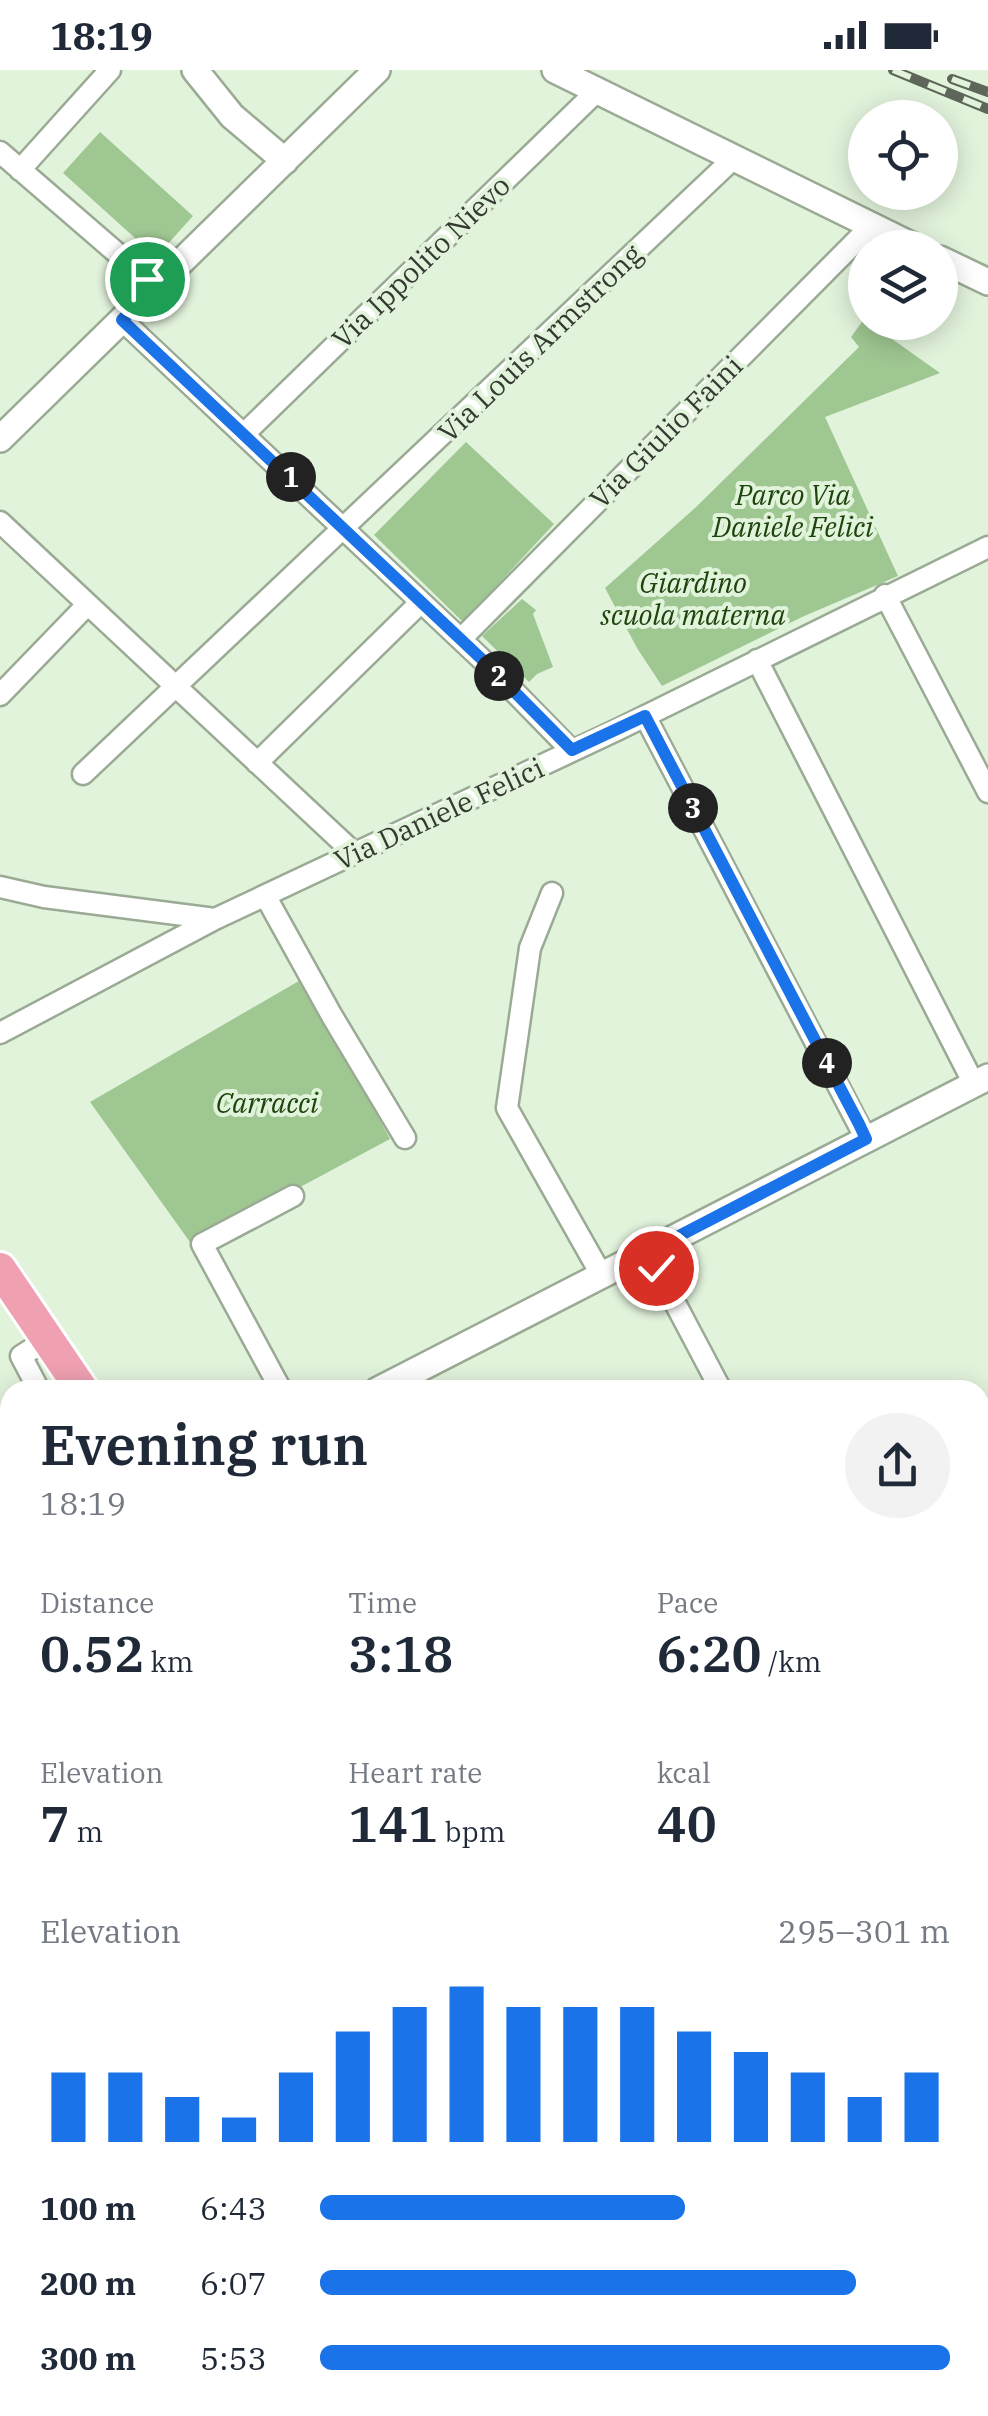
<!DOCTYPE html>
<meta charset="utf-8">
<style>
:root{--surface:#fff;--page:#f2f2f3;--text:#1f2937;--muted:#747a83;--accent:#1a73e8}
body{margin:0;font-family:"IBM Plex Serif",serif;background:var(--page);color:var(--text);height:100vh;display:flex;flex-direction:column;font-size:38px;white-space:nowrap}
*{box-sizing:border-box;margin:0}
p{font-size:32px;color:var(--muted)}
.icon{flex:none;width:55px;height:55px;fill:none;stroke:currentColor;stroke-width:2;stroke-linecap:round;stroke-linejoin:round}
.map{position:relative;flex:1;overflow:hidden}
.panel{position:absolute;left:0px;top:1310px;width:990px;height:1038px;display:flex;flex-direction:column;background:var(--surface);border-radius:30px 30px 0 0;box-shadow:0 5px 25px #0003}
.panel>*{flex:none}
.controls{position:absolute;left:848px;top:30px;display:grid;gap:20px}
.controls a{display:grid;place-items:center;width:110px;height:110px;border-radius:50%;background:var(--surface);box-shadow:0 5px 25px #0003;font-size:50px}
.pin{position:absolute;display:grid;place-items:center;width:85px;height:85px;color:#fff;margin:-42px;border:5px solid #fff;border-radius:50%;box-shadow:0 2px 10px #0007}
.km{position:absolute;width:50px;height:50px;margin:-25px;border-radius:50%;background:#222;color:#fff;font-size:28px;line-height:50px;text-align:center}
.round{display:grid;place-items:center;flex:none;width:105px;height:105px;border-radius:52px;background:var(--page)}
.overview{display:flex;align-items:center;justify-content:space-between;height:170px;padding:0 40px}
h1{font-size:55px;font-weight:600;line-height:75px}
.figures{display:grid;grid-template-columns:repeat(3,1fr);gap:15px;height:170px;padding:10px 40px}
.figures div{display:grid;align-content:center}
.figures b{font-size:50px;font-weight:600}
.figures small{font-size:28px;font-weight:400}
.figures p{font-size:28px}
.chart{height:280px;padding:20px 40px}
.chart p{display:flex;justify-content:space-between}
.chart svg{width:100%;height:180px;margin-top:10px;stroke:var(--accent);stroke-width:6}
ul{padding:0 40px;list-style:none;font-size:32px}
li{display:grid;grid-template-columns:160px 120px 1fr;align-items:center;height:75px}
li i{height:25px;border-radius:12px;background:var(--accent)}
.status{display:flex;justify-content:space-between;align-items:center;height:70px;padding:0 50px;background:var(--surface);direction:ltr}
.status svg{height:28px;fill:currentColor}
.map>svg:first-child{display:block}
.built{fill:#d3e9cc}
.green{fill:#9fc792}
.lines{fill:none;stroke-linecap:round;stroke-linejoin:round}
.minor-casing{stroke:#9aaa94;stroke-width:25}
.tertiary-casing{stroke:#9aaa94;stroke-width:30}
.secondary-casing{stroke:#9aaa94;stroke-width:35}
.primary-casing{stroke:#fff;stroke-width:38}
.minor{stroke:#fff;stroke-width:20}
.tertiary{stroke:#fff;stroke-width:25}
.secondary{stroke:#f7d0d8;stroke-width:30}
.primary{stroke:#efa1b1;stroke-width:32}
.rail-casing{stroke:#5d6659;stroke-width:10}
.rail{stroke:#e2f3dc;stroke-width:6;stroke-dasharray:19;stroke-linecap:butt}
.route-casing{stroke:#fff;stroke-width:20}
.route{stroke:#1a73e8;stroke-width:12}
.labels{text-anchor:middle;stroke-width:8;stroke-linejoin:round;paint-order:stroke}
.street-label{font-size:28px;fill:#343a31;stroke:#e2f3dc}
.park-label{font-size:28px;font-style:italic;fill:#1d440b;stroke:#e2f3dc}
</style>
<div class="status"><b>18:19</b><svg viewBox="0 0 49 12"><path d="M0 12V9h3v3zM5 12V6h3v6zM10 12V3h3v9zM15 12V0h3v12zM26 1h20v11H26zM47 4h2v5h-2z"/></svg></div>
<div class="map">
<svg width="988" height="2346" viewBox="0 0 988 2346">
<rect width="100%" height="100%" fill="#e2f3dc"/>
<path class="built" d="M0,2164L10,2166V2329L0,2333Z"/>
<path class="green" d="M100,62L193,146L156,187L63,103Z
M864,249L940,303L825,347L898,506L802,547L662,616L637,578L605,518L695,438L859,277L851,267Z
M466,372L554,454L463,552L374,465Z
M522,529L536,540L533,544L553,597L537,604L529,612L482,566Z
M304,908L390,1069L192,1175L90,1032Z
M10,1729V1857L0,1859V1737Z
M10,1980V2120L0,2065V1982Z"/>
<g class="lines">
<defs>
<path id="minor" d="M0,82L155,216
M20,100L110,0
M122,250L489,596L572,681
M245,363L598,20
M0,452L354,783
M885,525L988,722
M461,569L872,155
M757,590L974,1014
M0,625L87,535
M645,646L866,1069
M257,693L421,532
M83,704L735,87
M0,817L44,827L215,849
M552,823L530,878L507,1038L602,1206
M266,827L332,946L405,1068
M0,963L215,849L619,659L988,477
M648,1182L721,1320
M39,1320L21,1286L49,1268
M281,1320L202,1174L293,1126
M0,1353L10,1348
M0,1705L10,1697
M980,1712H988
M980,1930L988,1931
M980,2072H988
M0,2153L10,2154
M980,2322L988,2326
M960,2338V2346
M0,2343L18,2338"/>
<path id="tertiary" d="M195,0L232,46L285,91
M555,0L917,178
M940,189L988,212
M0,369L377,0
M378,1320L988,1007"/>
<path id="secondary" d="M0,1523L10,1517"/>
<path id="primary" d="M0,1199L82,1320
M784,2338L793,2346"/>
</defs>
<use href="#minor" class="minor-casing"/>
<use href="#tertiary" class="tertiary-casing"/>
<use href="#secondary" class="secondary-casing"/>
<use href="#primary" class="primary-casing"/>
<use href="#minor" class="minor"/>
<use href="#tertiary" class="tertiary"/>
<use href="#secondary" class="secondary"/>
<use href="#primary" class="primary"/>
<defs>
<path id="rail" d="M893,0L988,39
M952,9L988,22"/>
</defs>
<use href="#rail" class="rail-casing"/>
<use href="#rail" class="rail"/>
</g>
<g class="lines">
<defs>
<path id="route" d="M147,209L155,216L122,250L489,596L572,680L645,646L859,1054L866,1069L648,1182L656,1198"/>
</defs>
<use href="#route" class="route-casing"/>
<use href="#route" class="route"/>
</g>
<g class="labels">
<g class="street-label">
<text transform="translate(421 192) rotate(-44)" y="10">Via Ippolito Nievo</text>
<text transform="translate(540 273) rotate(-44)" y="10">Via Louis Armstrong</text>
<text transform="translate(666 362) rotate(-45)" y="10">Via Giulio Faini</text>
<text transform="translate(439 744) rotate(-25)" y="10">Via Daniele Felici</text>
</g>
<g class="park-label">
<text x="793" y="435">Parco Via<tspan x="793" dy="32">Daniele Felici</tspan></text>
<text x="693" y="523">Giardino<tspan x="693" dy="32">scuola materna</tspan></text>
<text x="267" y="1043">Carracci</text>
</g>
</g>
</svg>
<div class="controls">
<a><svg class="icon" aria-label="locate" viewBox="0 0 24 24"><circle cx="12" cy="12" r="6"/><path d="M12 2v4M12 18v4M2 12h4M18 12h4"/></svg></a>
<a><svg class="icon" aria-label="layers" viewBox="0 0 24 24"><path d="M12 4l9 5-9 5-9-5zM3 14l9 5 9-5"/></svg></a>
</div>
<div class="pin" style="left:147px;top:209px;background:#1e9e55"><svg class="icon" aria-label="arrive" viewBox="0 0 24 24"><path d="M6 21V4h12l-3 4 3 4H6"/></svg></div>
<div class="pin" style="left:656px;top:1198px;background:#d93025"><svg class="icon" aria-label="check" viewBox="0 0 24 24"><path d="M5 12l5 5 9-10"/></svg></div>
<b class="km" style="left:291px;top:407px">1</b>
<b class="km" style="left:499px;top:606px">2</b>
<b class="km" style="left:693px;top:738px">3</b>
<b class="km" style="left:827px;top:993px">4</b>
<section class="panel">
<div class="overview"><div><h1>Evening run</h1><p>18:19</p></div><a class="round"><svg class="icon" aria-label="share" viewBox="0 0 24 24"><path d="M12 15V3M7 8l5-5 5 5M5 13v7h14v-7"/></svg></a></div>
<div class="figures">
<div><p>Distance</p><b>0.52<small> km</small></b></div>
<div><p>Time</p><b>3:18</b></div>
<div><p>Pace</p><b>6:20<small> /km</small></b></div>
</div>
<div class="figures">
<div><p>Elevation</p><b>7<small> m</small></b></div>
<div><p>Heart rate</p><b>141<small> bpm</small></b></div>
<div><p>kcal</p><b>40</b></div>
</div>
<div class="chart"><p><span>Elevation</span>295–301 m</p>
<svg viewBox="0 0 160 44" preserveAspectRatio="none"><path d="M5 44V27M15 44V27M25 44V33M35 44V38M45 44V27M55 44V17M65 44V11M75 44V6M85 44V11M95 44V11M105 44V11M115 44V17M125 44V22M135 44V27M145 44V33M155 44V27"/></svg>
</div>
<ul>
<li><b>100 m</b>6:43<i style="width:58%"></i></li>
<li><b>200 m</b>6:07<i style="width:85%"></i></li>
<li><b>300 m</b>5:53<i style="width:100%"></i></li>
</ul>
</section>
</div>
